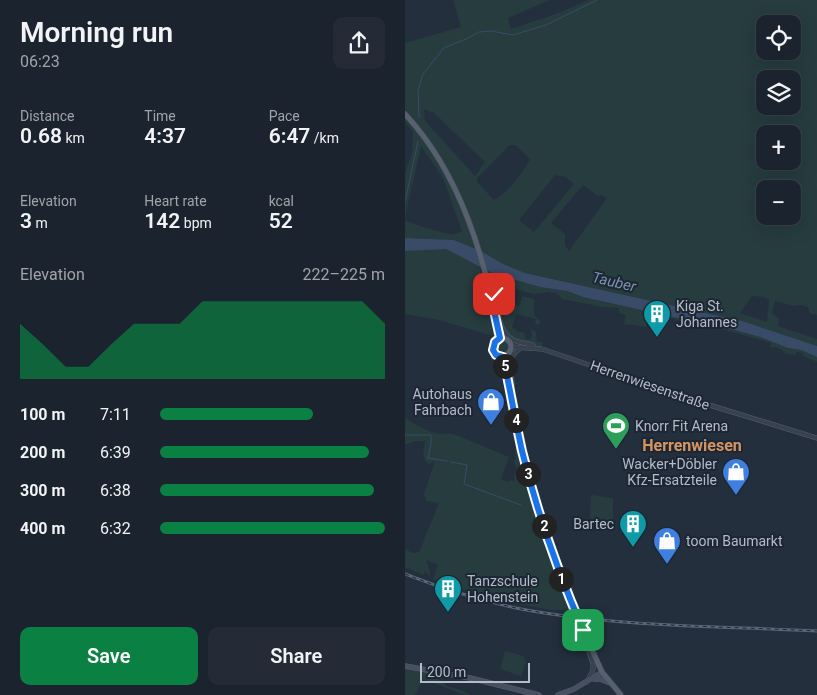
<!DOCTYPE html>
<meta charset="utf-8">
<style>
:root{--surface:#1b232e;--page:#242b36;--text:#f1f3f6;--muted:#a0a4aa;--line:#39404a;--accent:#0b8043}
body{margin:0;font-family:Roboto,sans-serif;background:var(--page);color:var(--text);height:100vh;display:flex;flex-direction:column;font-size:19px;white-space:nowrap}
*{box-sizing:border-box;margin:0}
p{font-size:16px;color:var(--muted)}
.icon{flex:none;width:28px;height:28px;fill:none;stroke:currentColor;stroke-width:2;stroke-linecap:round;stroke-linejoin:round}
.map{position:relative;flex:1;overflow:hidden}
.panel{display:flex;flex-direction:column;background:var(--surface);width:405px}
.panel>*{flex:none}
.controls{position:absolute;left:351px;top:15px;display:grid;gap:10px}
.controls a{display:grid;place-items:center;width:45px;height:45px;border-radius:10px;background:var(--surface);box-shadow:0 5px 20px #0002,0 0 0 1px var(--line);font-size:25px}
.scale{position:absolute;left:15px;bottom:12px;width:110px;box-sizing:border-box;padding-left:5px;border:2px solid #b4bcc9;border-top:0;font-size:14px;line-height:18px;white-space:nowrap;color:#b4bcc9;-webkit-text-stroke:4px #1d2633;paint-order:stroke}
.pin{position:absolute;display:grid;place-items:center;width:42px;height:42px;color:#fff;margin:-21px;border-radius:10px;box-shadow:0 2px 8px #0006}
.km{position:absolute;width:25px;height:25px;margin:-12px;border-radius:50%;background:#222;color:#fff;font-size:14px;line-height:25px;text-align:center}
.round{display:grid;place-items:center;flex:none;width:52px;height:52px;border-radius:10px;background:var(--page)}
.headline{display:flex;align-items:center;justify-content:space-between;height:85px;padding:0 20px}
h1{font-size:28px;font-weight:600;line-height:38px}
.stats{display:grid;grid-template-columns:repeat(3,1fr);gap:8px;height:85px;padding:5px 20px}
.stats div{display:grid;align-content:center}
.stats b{font-size:21px;font-weight:600}
.stats small{font-size:14px;font-weight:400}
.stats p{font-size:14px}
.chart{height:140px;padding:10px 20px}
.chart p{display:flex;justify-content:space-between}
.chart svg{width:100%;height:90px;margin-top:5px;fill:var(--accent);opacity:.7}
.cta{display:flex;gap:10px;margin-top:auto;padding:10px 20px}
.cta a{flex:1;height:58px;border-radius:10px;background:var(--accent);color:#fff;font-size:20px;font-weight:600;line-height:58px;text-align:center}
.cta a+a{background:var(--page);color:var(--text)}
ul{padding:0 20px;list-style:none;font-size:16px}
li{display:grid;grid-template-columns:80px 60px 1fr;align-items:center;height:38px}
li i{height:12px;border-radius:6px;background:var(--accent)}
main{display:flex;flex:1;min-height:0}
.map>svg:first-child{display:block}
.green{fill:#263c3f;fill-rule:evenodd}
.water{fill:#394c67}
.lines{fill:none;stroke-linecap:round;stroke-linejoin:round}
.stream{stroke:#394c67;stroke-width:1}
.tertiary-casing{stroke:#565f6c;stroke-width:5}
.secondary-casing{stroke:#565f6c;stroke-width:5.5}
.primary-casing{stroke:#414a57;stroke-width:6}
.tertiary{stroke:#38414e;stroke-width:4}
.secondary{stroke:#465061;stroke-width:4.5}
.primary{stroke:#56606e;stroke-width:5}
.rail-casing{stroke:#5a6575;stroke-width:3}
.rail{stroke:#1d2633;stroke-width:1;stroke-dasharray:4;stroke-linecap:butt}
.primary-bridge-casing{stroke:#414a57;stroke-width:6;stroke-linecap:butt}
.primary-bridge{stroke:#56606e;stroke-width:5}
.route-casing{stroke:#fff;stroke-width:10}
.route{stroke:#1a73e8;stroke-width:6}
.labels{text-anchor:middle;stroke-width:4;stroke-linejoin:round;paint-order:stroke}
.poi-label{font-size:14px;fill:#b4bcc9;stroke:#1d2633;text-anchor:start}
.street-label{font-size:14px;fill:#b4bcc9;stroke:#1d2633}
.water-label{font-size:15px;font-style:italic;fill:#7c92b1;stroke:#1d2633}
.quarter-label{font-size:16px;font-weight:bold;fill:#d59563;stroke:#1d2633}
</style>
<main>
<section class="panel">
<div class="headline"><div><h1>Morning run</h1><p>06:23</p></div><a class="round"><svg class="icon" aria-label="share" viewBox="0 0 24 24"><path d="M12 15V3M7 8l5-5 5 5M5 13v7h14v-7"/></svg></a></div>
<div class="stats">
<div><p>Distance</p><b>0.68<small> km</small></b></div>
<div><p>Time</p><b>4:37</b></div>
<div><p>Pace</p><b>6:47<small> /km</small></b></div>
</div>
<div class="stats">
<div><p>Elevation</p><b>3<small> m</small></b></div>
<div><p>Heart rate</p><b>142<small> bpm</small></b></div>
<div><p>kcal</p><b>52</b></div>
</div>
<div class="chart"><p><span>Elevation</span>222–225 m</p>
<svg viewBox="0 0 160 44" preserveAspectRatio="none"><path d="M0 44V17L10 27L20 38L30 38L40 27L50 17L60 17L70 17L80 6L90 6L100 6L110 6L120 6L130 6L140 6L150 6L160 17V44z"/></svg>
</div>
<ul>
<li><b>100 m</b>7:11<i style="width:68%"></i></li>
<li><b>200 m</b>6:39<i style="width:93%"></i></li>
<li><b>300 m</b>6:38<i style="width:95%"></i></li>
<li><b>400 m</b>6:32<i style="width:100%"></i></li>
</ul>
<div class="cta"><a>Save</a><a>Share</a></div>
</section>
<div class="map">
<svg width="412" height="695" viewBox="0 0 412 695">
<rect width="100%" height="100%" fill="#242f3e"/>
<path class="green" d="M48,0H145L103,18L106,29L148,15L184,0H412V315L405,314L403,307L396,305L388,306L370,301L367,313L374,319L373,326L412,339V346L337,321L120,273L98,264L76,251L49,240L0,238V173L7,153L8,132L0,122V43L56,27ZM360,24H388V51H360ZM360,79H388V106H360ZM19,109L29,113L80,162L70,176L20,121ZM360,134H388V161H360ZM105,145H111L125,159C117,174 103,193 89,200L73,183L72,178ZM16,146L38,178L57,231C53,233 49,235 45,234C37,233 8,224 0,220C4,195 11,171 16,146ZM150,175L160,177L169,184L129,232L114,220ZM178,185L193,196L196,195L202,198L164,251L160,245V234L146,223ZM360,189H388V216H360ZM347,296L359,297L364,300L362,322L335,313Z
M33,248L41,249L74,266L78,280L82,282L94,336L81,334L34,320L0,314V251Z
M83,271L135,287L162,291L178,297L278,319L301,322L355,337L383,348L396,350L412,357V362L398,356L397,353L392,352L390,355L378,353V350L370,347L365,348L366,343L289,321L285,322L260,317H247L241,323V327L219,324L221,315L214,313V308L198,307L157,299L153,294L145,292L129,294L105,288L102,301L108,305L109,304L114,306L117,296L129,299V315L135,321L134,325L130,324L131,319L111,314L107,328L111,329V331L119,333L121,339H125L127,336L126,329L131,332L132,342H137V349L104,337L96,325Z
M88 347a9 9 0 1 1 18 0a9 9 0 1 1-18 0Z
M2,417L3,420C12,425 24,433 34,434C41,434 47,433 54,436L104,457L96,479L103,482L104,480L108,481L110,478L108,476L113,474L109,459H111L110,448L113,447L114,437L129,497L165,600L166,610H145L74,595L28,579L33,565L21,560L25,571V576L20,572L18,575L0,567V549L8,553L14,552L34,503L21,501L19,494L30,461L24,464L21,462L18,454L20,441H10L0,445V421Z
M186,495L208,498V524H187L185,518Z
M100,651L118,656L121,662L116,676L95,669Z
M0,666L25,672L42,686L58,691L65,695H60L18,679L10,695H0Z"/>
<path class="water" d="M0,238L49,240L76,251L98,264L120,273L337,321L412,346V357L396,350L383,348L355,337L301,322L277,319L178,297L162,291L135,287L87,273L41,249L0,251Z"/>
<g class="lines">
<path class="stream" d="M14,118L13,90L18,74L39,48L61,39L74,32L86,31L108,35L141,25L192,0
M0,202L13,141
M0,435H26V444L23,458L42,461
M46,462L62,465L59,484L116,505"/>
<defs>
<path id="tertiary" d="M85,289C96,304 90,330 108,340C114,343 122,343 128,345
M107,347L137,349L288,400L412,438
M106,393C112,372 93,364 117,347
M180,639L188,664V670L182,682"/>
<path id="secondary" d="M0,666L65,678L134,695
M189,679H195L205,683
M153,695L169,689L197,672"/>
<path id="primary" d="M0,114C56,174 80,259 95,338
M88 347a9 9 0 1 1 18 0a9 9 0 1 1-18 0Z
M98,357C105,388 110,420 117,451C129,501 146,552 165,600
M178,630L197,672L216,695"/>
</defs>
<use href="#tertiary" class="tertiary-casing"/>
<use href="#secondary" class="secondary-casing"/>
<use href="#primary" class="primary-casing"/>
<use href="#tertiary" class="tertiary"/>
<use href="#secondary" class="secondary"/>
<use href="#primary" class="primary"/>
<defs>
<path id="rail" d="M0,574C38,589 76,601 116,609C213,627 314,626 412,631"/>
</defs>
<use href="#rail" class="rail-casing"/>
<use href="#rail" class="rail"/>
<defs>
<path id="primary-bridge" d="M165,600L178,630"/>
</defs>
<use href="#primary-bridge" class="primary-bridge-casing"/>
<use href="#primary-bridge" class="primary-bridge"/>
</g>
<g class="lines">
<defs>
<path id="route" d="M89,294L84,288L95,338L90,342L88,350L91,355L98,357C105,388 110,420 117,451C132,512 153,572 178,630"/>
</defs>
<use href="#route" class="route-casing"/>
<use href="#route" class="route"/>
</g>
<defs>
<symbol id="building-pin" viewBox="-11 -11 22 30"><path d="M0 17L-7.5 6A9.5 9.5 0 1 1 7.5 6Z" fill="#0f9aa8" stroke="#1d2633"/><path d="M-4-6H4V6H1V3H-1V6H-4ZM-2.5-4.3h1.7v1.8h-1.7ZM.8-4.3h1.7v1.8H.8ZM-2.5-1h1.7V.8h-1.7ZM.8-1h1.7V.8H.8Z" fill="#fff"/></symbol>
<symbol id="shop-pin" viewBox="-11 -11 22 30"><path d="M0 17L-7.5 6A9.5 9.5 0 1 1 7.5 6Z" fill="#3f7fe0" stroke="#1d2633"/><path d="M-5-2.5h2.3a2.7 3.5 0 0 1 5.4 0H5L5.5 6h-11ZM-1.5-2.5h3a1.5 2.3 0 0 0-3 0Z" fill="#fff"/></symbol>
<symbol id="stadium-pin" viewBox="-11 -11 22 30"><path d="M0 17L-7.5 6A9.5 9.5 0 1 1 7.5 6Z" fill="#2e9e5b" stroke="#1d2633"/><path d="M0-5a6.5 5 0 1 0 0 10a6.5 5 0 1 0 0-10ZM-3.5-1.8h7v3.6h-7Z" fill="#fff"/></symbol>
</defs>
<g fill-rule="evenodd">
<use href="#building-pin" x="236" y="298" width="32" height="43"/>
<use href="#shop-pin" x="70" y="386" width="32" height="43"/>
<use href="#stadium-pin" x="195" y="410" width="32" height="43"/>
<use href="#shop-pin" x="315" y="456" width="32" height="43"/>
<use href="#building-pin" x="212" y="508" width="32" height="43"/>
<use href="#shop-pin" x="246" y="525" width="32" height="43"/>
<use href="#building-pin" x="27" y="573" width="32" height="43"/>
</g>
<g class="labels">
<g class="poi-label">
<text x="271" y="311">Kiga St.<tspan x="271" dy="16">Johannes</tspan></text>
<text x="67" y="399" text-anchor="end">Autohaus<tspan x="67" dy="16">Fahrbach</tspan></text>
<text x="230" y="431">Knorr Fit Arena</text>
<text x="312" y="469" text-anchor="end">Wacker+Döbler<tspan x="312" dy="16">Kfz-Ersatzteile</tspan></text>
<text x="209" y="529" text-anchor="end">Bartec</text>
<text x="281" y="546">toom Baumarkt</text>
<text x="62" y="586">Tanzschule<tspan x="62" dy="16">Hohenstein</tspan></text>
</g>
<g class="street-label">
<text transform="translate(245 385) rotate(19)" y="5">Herrenwiesenstraße</text>
</g>
<g class="water-label">
<text transform="translate(209 282) rotate(13)" y="5">Tauber</text>
</g>
<g class="quarter-label">
<text x="287" y="451">Herrenwiesen</text>
</g>
</g>
</svg>
<div class="controls">
<a><svg class="icon" aria-label="locate" viewBox="0 0 24 24"><circle cx="12" cy="12" r="6"/><path d="M12 2v4M12 18v4M2 12h4M18 12h4"/></svg></a>
<a><svg class="icon" aria-label="layers" viewBox="0 0 24 24"><path d="M12 4l9 5-9 5-9-5zM3 14l9 5 9-5"/></svg></a>
<a>+</a>
<a>−</a>
</div>
<div class="scale">200 m</div>
<div class="pin" style="left:178px;top:630px;background:#1e9e55"><svg class="icon" aria-label="arrive" viewBox="0 0 24 24"><path d="M6 21V4h12l-3 4 3 4H6"/></svg></div>
<div class="pin" style="left:89px;top:294px;background:#d93025"><svg class="icon" aria-label="check" viewBox="0 0 24 24"><path d="M5 12l5 5 9-10"/></svg></div>
<b class="km" style="left:156px;top:579px">1</b>
<b class="km" style="left:139px;top:526px">2</b>
<b class="km" style="left:123px;top:474px">3</b>
<b class="km" style="left:111px;top:420px">4</b>
<b class="km" style="left:100px;top:366px">5</b>
</div>
</main>
